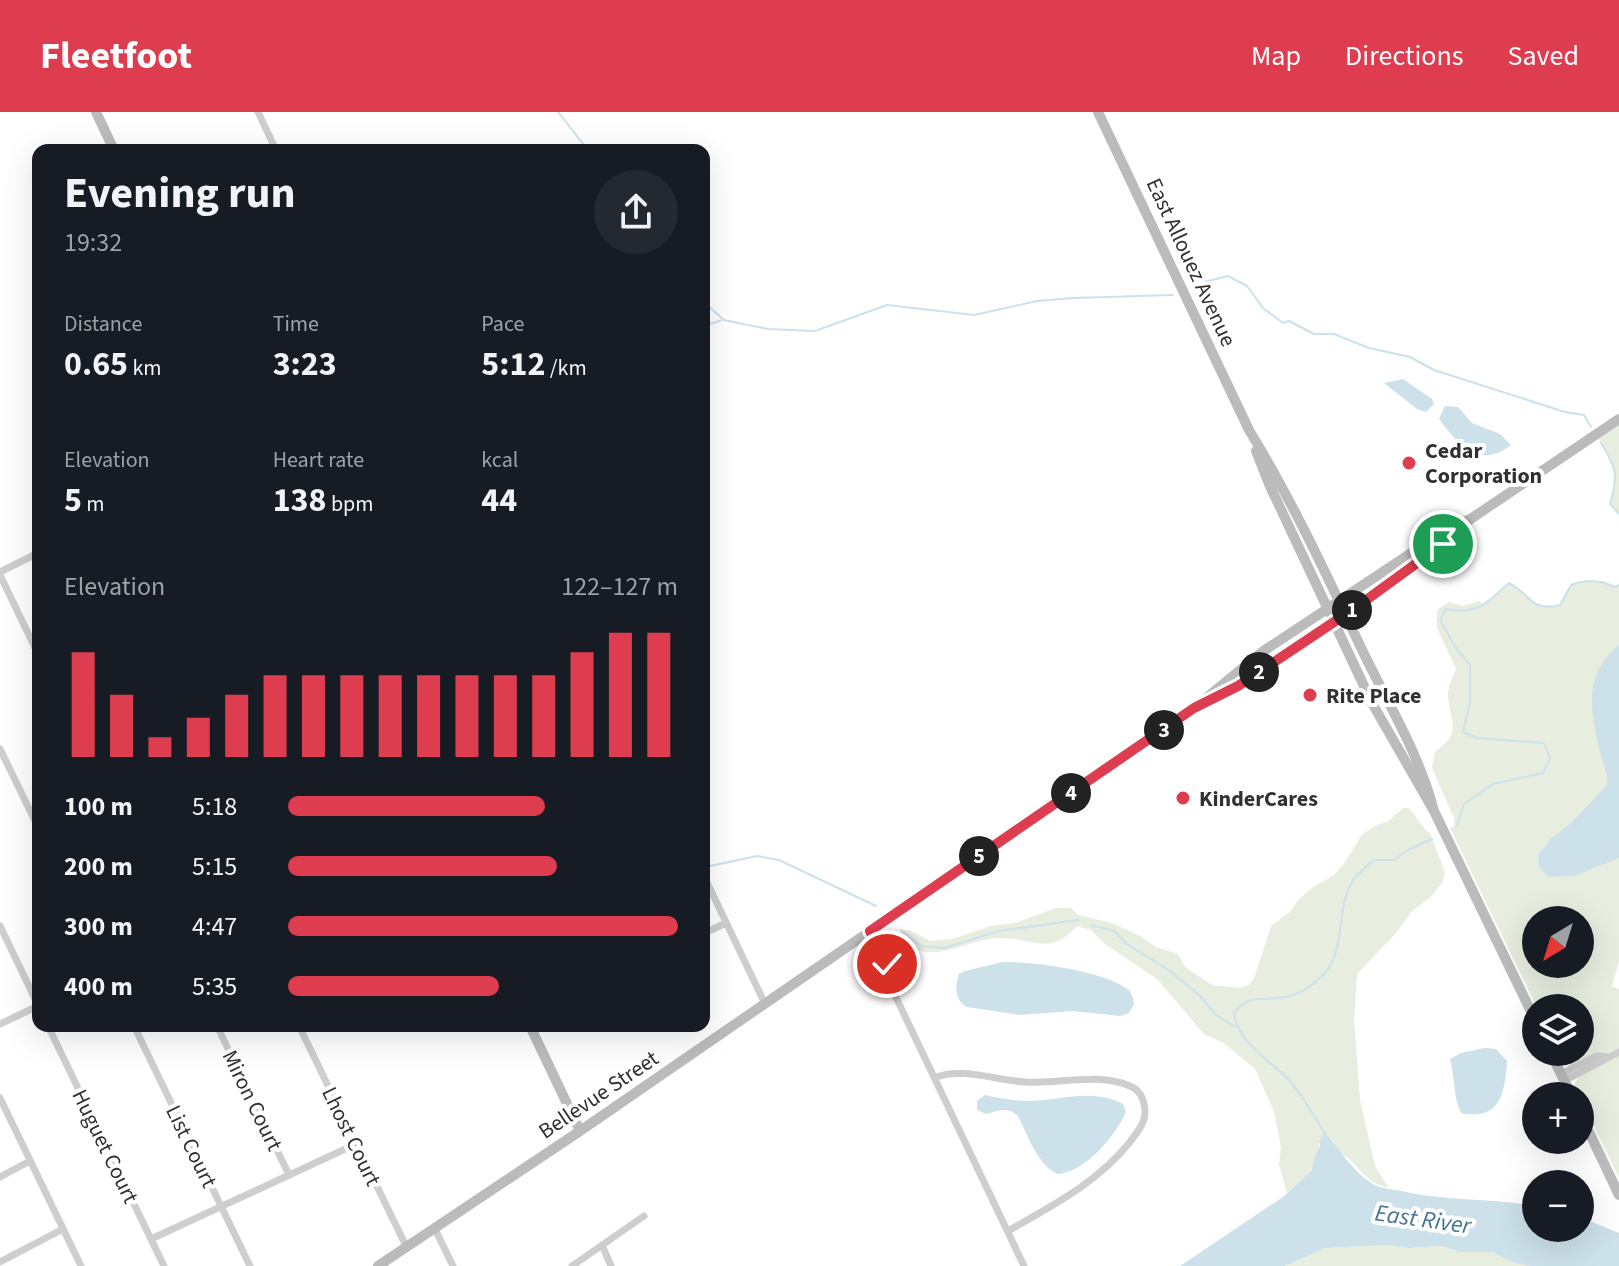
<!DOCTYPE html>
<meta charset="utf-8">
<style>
:root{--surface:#171b24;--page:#242831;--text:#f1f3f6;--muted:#9ea1a6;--accent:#de3c4f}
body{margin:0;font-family:"Source Sans 3",sans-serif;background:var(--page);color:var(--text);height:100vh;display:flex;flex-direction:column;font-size:30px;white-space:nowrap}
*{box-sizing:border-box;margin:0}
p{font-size:26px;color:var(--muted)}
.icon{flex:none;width:44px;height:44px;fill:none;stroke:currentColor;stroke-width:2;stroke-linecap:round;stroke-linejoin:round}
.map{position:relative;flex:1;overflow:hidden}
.sheet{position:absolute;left:32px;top:32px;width:678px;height:888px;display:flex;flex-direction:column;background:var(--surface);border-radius:16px;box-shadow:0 8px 32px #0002}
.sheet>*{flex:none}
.needle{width:52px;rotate:218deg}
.tools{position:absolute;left:1522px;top:794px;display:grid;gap:16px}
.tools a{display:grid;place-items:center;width:72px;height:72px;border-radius:50%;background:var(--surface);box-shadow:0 8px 32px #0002;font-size:40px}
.pin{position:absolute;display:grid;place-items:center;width:68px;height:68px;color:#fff;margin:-34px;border:4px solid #fff;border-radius:50%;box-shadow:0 2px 8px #0007}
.km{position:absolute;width:40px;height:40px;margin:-20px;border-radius:50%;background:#222;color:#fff;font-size:22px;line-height:40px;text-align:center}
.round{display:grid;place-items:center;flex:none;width:84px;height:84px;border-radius:42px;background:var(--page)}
.summary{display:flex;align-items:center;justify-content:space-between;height:136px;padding:0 32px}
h1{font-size:44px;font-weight:700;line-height:60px}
.figures{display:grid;grid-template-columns:repeat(3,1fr);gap:12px;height:136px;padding:8px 32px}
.figures div{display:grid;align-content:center}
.figures b{font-size:34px;font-weight:700}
.figures small{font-size:22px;font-weight:400}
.figures p{font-size:22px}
.chart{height:224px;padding:16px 32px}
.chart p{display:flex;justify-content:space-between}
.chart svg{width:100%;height:144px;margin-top:8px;stroke:var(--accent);stroke-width:6}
ul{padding:0 32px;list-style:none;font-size:26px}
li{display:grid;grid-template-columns:128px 96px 1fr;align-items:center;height:60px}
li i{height:20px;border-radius:10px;background:var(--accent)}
header{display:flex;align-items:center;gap:48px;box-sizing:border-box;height:112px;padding:0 40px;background:var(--accent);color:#fff}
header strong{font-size:38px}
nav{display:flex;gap:44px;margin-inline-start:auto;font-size:28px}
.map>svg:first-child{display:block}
.green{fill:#e7eddf;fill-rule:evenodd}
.water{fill:#cde1eb}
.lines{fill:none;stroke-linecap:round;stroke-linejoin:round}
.stream{stroke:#cde1eb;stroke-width:2}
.street{stroke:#cecece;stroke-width:7}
.secondary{stroke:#bbb;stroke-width:10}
.route-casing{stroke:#fff;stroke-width:16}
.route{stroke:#de3c4f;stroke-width:10}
.poi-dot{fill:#de3c4f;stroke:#fff;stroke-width:3}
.labels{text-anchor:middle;stroke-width:8;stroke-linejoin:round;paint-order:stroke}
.street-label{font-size:22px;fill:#313131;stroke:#fff}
.poi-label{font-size:22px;font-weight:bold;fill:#313131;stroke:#fff;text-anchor:start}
.water-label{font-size:24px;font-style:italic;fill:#417590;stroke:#fff}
</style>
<header>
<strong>Fleetfoot</strong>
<nav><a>Map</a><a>Directions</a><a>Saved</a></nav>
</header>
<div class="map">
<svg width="1619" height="1154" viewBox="0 0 1619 1154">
<rect width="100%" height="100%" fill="#fff"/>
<path class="green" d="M1619,312V402L1610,392C1619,359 1615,354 1598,326Z
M1580,469H1603L1614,475L1619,473V849L1612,874L1619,877V1066L1574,973L1577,967L1584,962L1577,950L1571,953L1564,952L1558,940H1580V896H1537L1450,716L1454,714V706L1432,656L1435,640C1464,619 1449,611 1448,582C1448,574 1453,565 1456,557L1437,516V498L1449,490L1463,494L1479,489L1484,493L1509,471C1532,483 1530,500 1560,493L1571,473ZM1536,808H1580V852H1536Z
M1403,696H1408C1417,703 1421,716 1430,721L1445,760L1443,769L1432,784L1413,798L1396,821L1357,862L1354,909L1360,988L1375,1054L1389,1076C1369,1072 1362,1059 1348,1046C1340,1040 1328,1036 1319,1031L1313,1057L1287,1081L1279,1052L1281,1036L1274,999L1255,957L1224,931L1204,922L1157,867L1105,832L1091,818L1077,814C1050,844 1034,827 1003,826C966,825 931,859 897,825L903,818H909L931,829L952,827L991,814L1015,811L1056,796H1071L1078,803L1112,811L1140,824L1156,835L1178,842L1185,855L1212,873L1240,876L1249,873L1255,864L1271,814L1291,799L1297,789L1313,775L1333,764L1343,753L1362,723L1375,714L1388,709Z
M1387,1133L1409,1136L1442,1134L1460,1140H1492L1512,1150L1529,1154H1285L1325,1136Z"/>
<path class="water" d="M1403,267L1432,287L1434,292L1426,300L1417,297L1384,271Z
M1445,294L1458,295L1472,311L1500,322L1511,333C1478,358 1459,333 1439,307Z
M1619,533V746L1574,764L1549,765L1539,755L1538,743L1552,726L1571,711L1607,673C1608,661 1602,648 1599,636C1590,596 1584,561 1619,533Z
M1003,850C1032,849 1102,859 1126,876C1132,880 1133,886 1134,892L1129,901L1120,904L1072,899L1019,903L967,895C954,888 955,875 959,862L965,859Z
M1484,936L1496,937L1507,949C1505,982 1500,1009 1461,1001C1453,984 1455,966 1450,947L1461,941Z
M985,983C999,986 1014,989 1029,989C1062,988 1092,976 1123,992L1126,1000C1115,1024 1085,1061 1057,1062C1036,1051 1028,1023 1018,1004C1007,994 999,999 986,1002L977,998V989Z
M1325,1021C1340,1038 1356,1064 1377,1074C1384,1077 1393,1077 1401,1079C1445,1089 1491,1086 1536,1094V1116H1580V1105L1619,1121V1154H1529L1512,1150L1492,1140H1460L1442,1134L1409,1136L1387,1133L1325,1136L1285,1154H1180L1283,1085L1312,1058L1315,1044Z"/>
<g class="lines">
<path class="stream" d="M558,0L588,38
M1200,171L1228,164L1247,174L1263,196L1283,211L1289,209L1314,222H1334L1369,236L1410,245L1434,258L1565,300L1584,303L1591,315
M704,190L724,208L768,217L815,219L887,193L974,203L1037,189L1073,186L1173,183
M704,214L722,208
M1601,331C1617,356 1618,364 1610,392L1619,402
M1457,713L1464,692L1493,672L1543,661L1550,646L1544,631L1477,626L1463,620L1470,590V553L1456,536L1440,508L1446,497C1479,503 1486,491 1509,471C1532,483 1530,500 1560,493L1571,473C1586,467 1601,468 1615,475L1619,473
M710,754L757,744L779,748L876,794
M1091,813L1114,819L1127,832L1170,859L1199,883L1215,902L1235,915
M901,818L921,834L944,836L999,819L1078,808
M1320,1029L1325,1021C1313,1004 1303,983 1289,968C1270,948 1237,930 1234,901C1251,879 1267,891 1290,884C1300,882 1315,871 1322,864C1347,839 1335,799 1352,770C1356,762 1367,754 1374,748H1394L1408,738L1432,727"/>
<path class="street" d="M258,0L276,38
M0,460L38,441
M0,463L38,542
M0,637L38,715
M704,764L765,892
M0,814L38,893
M711,818L726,811
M870,819L887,852L892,877L1024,1154
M863,824L889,871
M0,912L38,894
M48,914L164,1154
M134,914L250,1154
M217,914L289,1063
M299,914L406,1134
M1561,962L1597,944L1610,945
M936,965C963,955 998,969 1026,970C1059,972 1099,960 1130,974C1140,978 1144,987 1145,998C1146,1011 1137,1020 1130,1030C1097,1071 1053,1093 1008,1119
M1564,969L1619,940
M0,986L81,1154
M0,1065L30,1049
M434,1115L453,1154
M151,1127L356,1032
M602,1133L611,1154
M0,1150L63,1117
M572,1154L644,1104"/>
<path class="secondary" d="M96,0L114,38
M1098,0L1249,318C1293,390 1328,466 1364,542C1389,593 1420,644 1434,699
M1256,339L1269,372L1372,591L1434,699L1536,910
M1202,593L1238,574L1358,494L1422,448L1472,406L1619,307
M530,914L580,1019
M1550,940L1572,984
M1580,1001L1619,1083
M378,1154L580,1019L1194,596L1262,540L1437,424L1472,406"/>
</g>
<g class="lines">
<defs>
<path id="route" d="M887,852L870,819L1194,596L1238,574L1358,494L1443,432"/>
</defs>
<use href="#route" class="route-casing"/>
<use href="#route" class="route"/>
</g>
<g class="poi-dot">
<circle cx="1409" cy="351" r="8"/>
<circle cx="1310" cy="583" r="8"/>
<circle cx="1183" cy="686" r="8"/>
</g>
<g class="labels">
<g class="street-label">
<text transform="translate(1192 150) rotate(65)" y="8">East Allouez Avenue</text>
<text transform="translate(598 982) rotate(-34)" y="8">Bellevue Street</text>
<text transform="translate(253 988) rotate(64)" y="8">Miron Court</text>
<text transform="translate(352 1024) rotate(64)" y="8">Lhost Court</text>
<text transform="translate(106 1034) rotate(64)" y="8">Huguet Court</text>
<text transform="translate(192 1034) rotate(64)" y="8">List Court</text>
</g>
<g class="poi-label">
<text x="1425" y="346">Cedar<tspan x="1425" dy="25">Corporation</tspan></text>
<text x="1326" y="591">Rite Place</text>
<text x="1199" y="694">KinderCares</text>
</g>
<g class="water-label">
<text transform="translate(1423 1107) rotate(8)" y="8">East River</text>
</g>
</g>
</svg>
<div class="tools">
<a><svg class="needle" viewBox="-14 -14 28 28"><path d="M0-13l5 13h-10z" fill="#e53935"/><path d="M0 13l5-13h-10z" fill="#9ea1a6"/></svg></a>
<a><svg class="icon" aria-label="layers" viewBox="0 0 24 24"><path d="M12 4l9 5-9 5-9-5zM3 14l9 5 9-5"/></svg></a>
<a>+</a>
<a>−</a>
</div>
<div class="pin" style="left:1443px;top:432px;background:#1e9e55"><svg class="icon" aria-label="arrive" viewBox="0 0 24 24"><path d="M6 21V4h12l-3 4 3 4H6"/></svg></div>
<div class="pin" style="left:887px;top:852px;background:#d93025"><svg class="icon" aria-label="check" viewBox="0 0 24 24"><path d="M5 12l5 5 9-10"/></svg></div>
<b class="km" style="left:1352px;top:498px">1</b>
<b class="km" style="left:1259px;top:560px">2</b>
<b class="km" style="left:1164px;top:618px">3</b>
<b class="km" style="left:1071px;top:681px">4</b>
<b class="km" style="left:979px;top:744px">5</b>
<section class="sheet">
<div class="summary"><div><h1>Evening run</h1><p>19:32</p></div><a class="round"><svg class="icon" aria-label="share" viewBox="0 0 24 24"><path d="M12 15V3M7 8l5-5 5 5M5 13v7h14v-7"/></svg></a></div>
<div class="figures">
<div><p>Distance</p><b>0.65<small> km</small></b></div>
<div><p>Time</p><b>3:23</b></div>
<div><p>Pace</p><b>5:12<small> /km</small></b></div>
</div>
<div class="figures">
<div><p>Elevation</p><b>5<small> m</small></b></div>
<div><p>Heart rate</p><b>138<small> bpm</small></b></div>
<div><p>kcal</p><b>44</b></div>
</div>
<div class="chart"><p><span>Elevation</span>122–127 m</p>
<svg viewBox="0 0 160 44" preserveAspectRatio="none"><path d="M5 44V12M15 44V25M25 44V38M35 44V32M45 44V25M55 44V19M65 44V19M75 44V19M85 44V19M95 44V19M105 44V19M115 44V19M125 44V19M135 44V12M145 44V6M155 44V6"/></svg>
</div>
<ul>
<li><b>100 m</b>5:18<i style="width:66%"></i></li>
<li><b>200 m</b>5:15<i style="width:69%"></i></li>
<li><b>300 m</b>4:47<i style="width:100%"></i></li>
<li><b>400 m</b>5:35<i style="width:54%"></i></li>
</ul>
</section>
</div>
